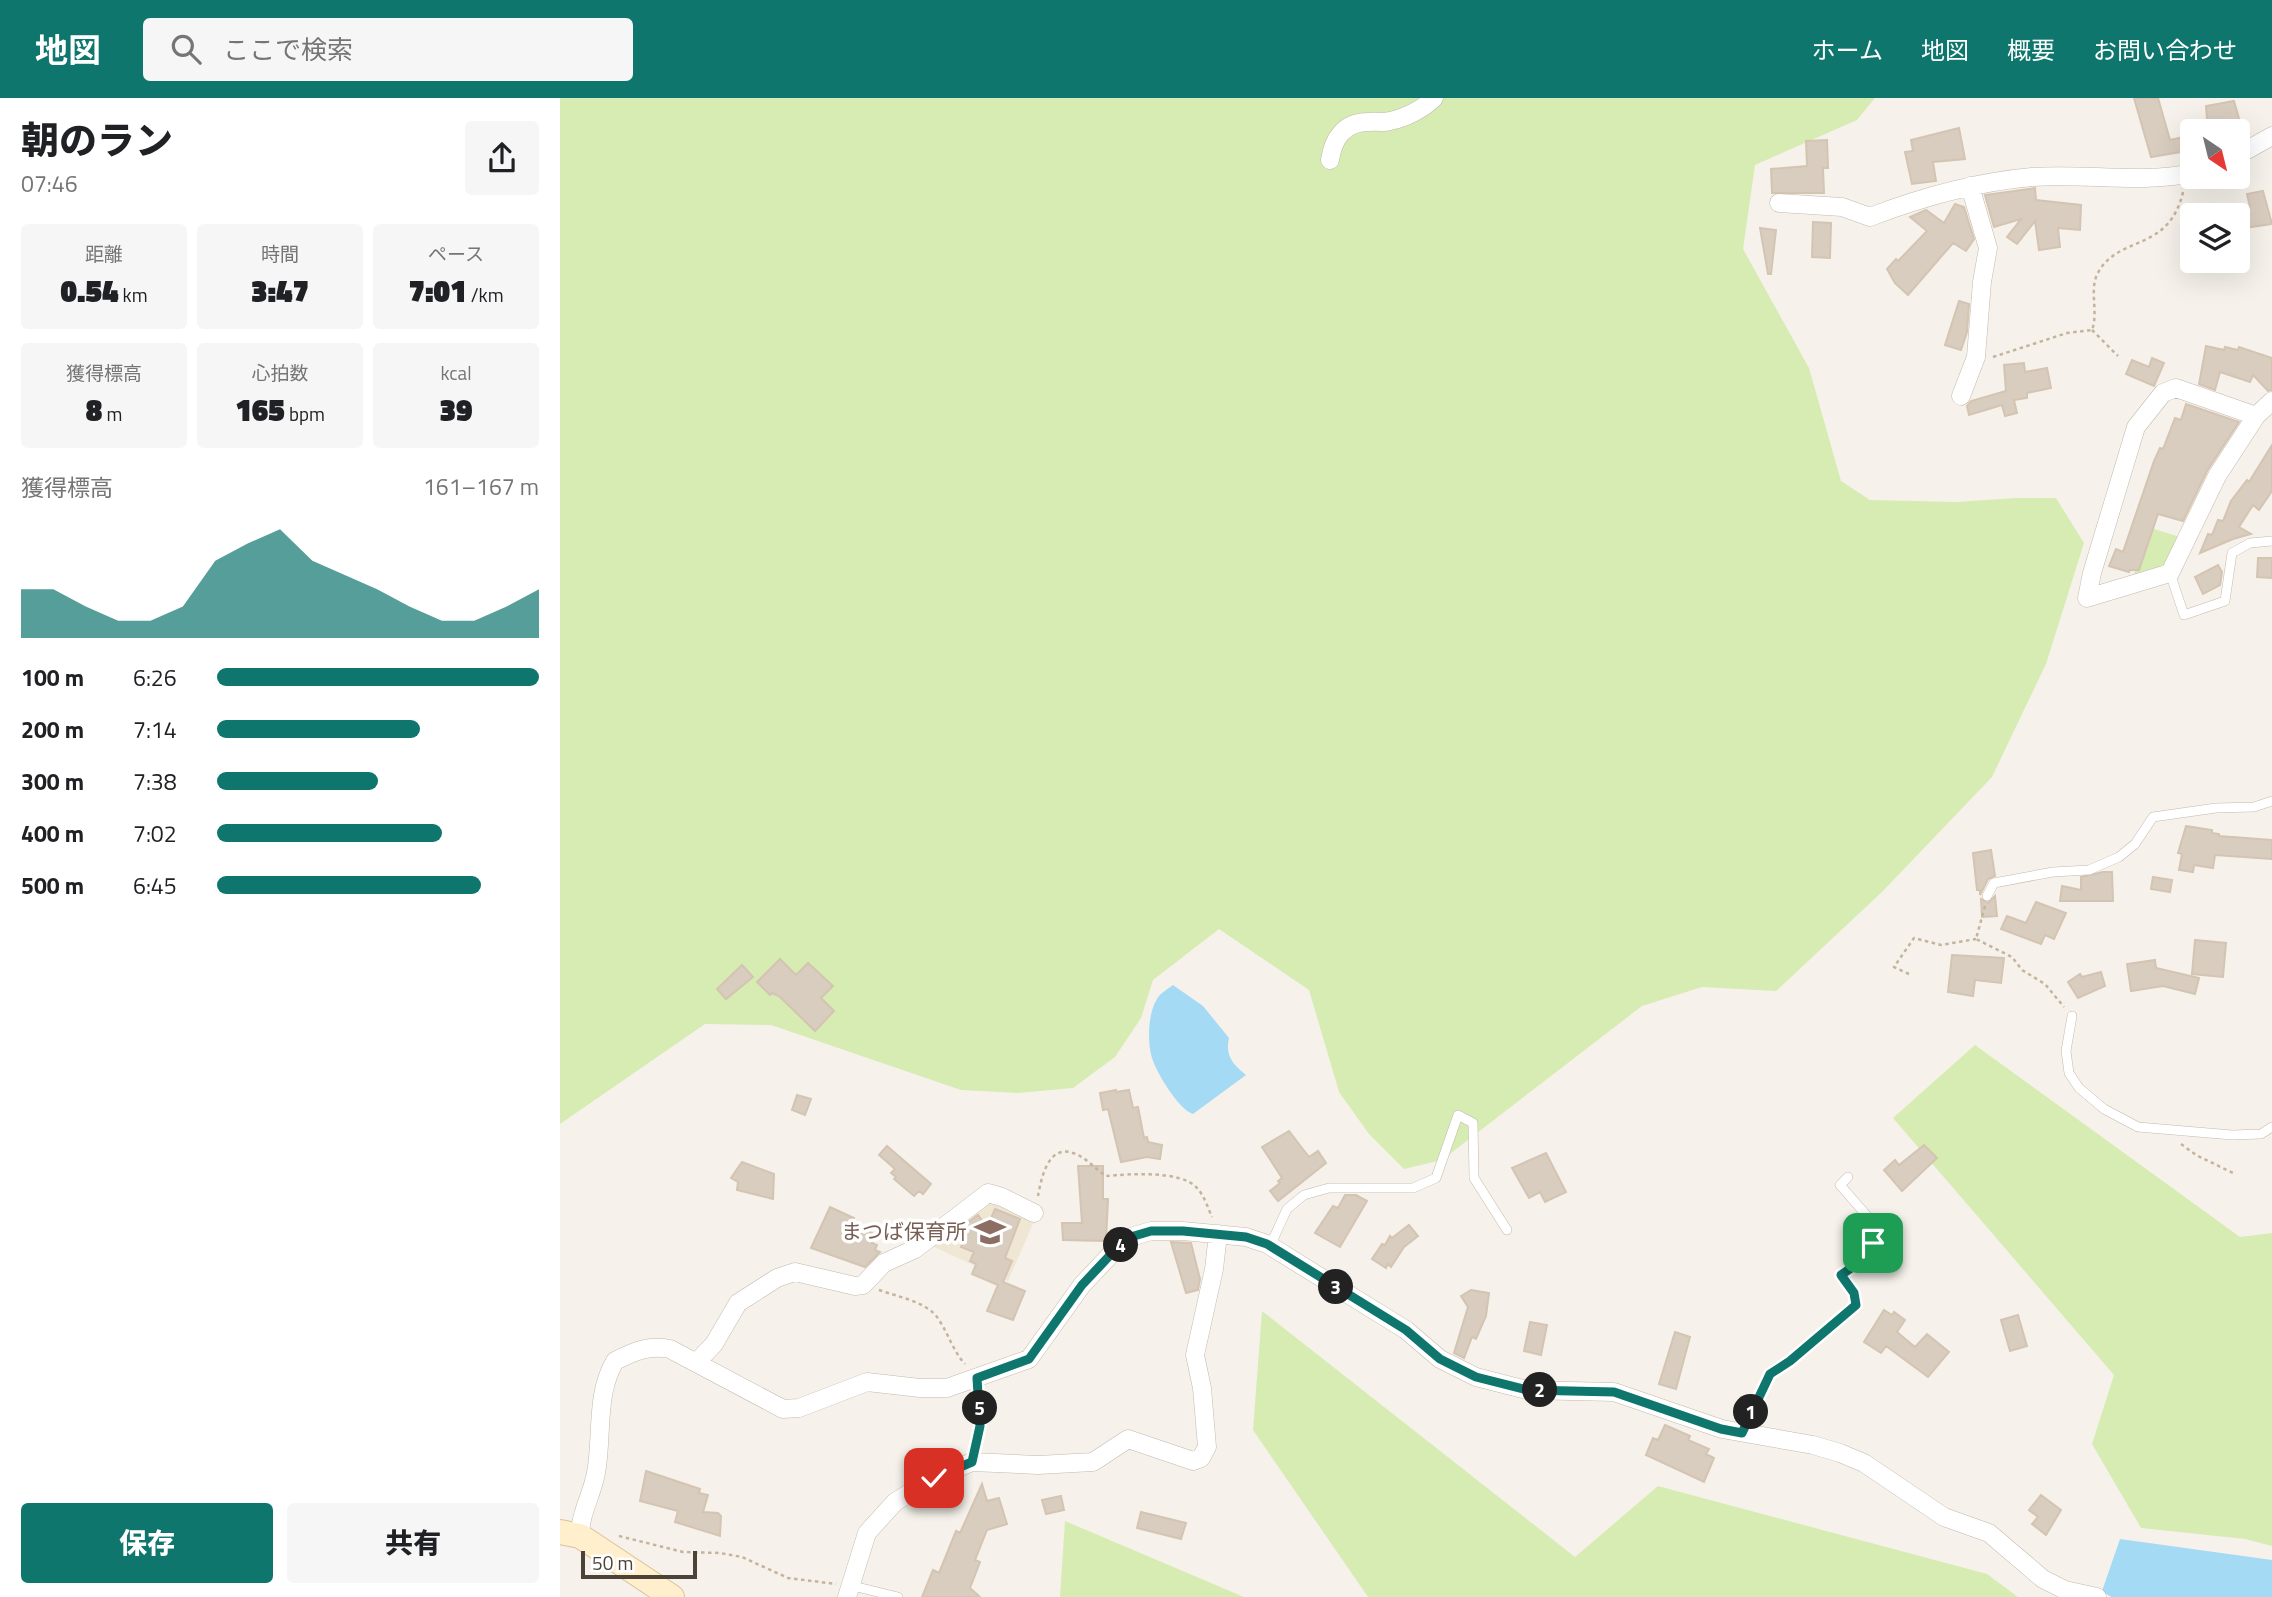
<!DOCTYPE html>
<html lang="ja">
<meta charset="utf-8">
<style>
:root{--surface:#fff;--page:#f6f6f6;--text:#202124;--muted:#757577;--accent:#0f766e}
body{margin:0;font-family:"Titillium Web","Noto Sans JP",sans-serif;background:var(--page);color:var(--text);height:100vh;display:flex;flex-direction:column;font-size:26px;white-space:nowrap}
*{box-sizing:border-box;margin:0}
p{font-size:23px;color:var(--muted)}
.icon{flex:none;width:38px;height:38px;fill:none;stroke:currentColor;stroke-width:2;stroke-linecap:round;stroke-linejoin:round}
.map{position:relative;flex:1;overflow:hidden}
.sheet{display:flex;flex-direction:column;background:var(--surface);width:560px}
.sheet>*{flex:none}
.needle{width:46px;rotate:145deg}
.tools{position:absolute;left:1620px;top:21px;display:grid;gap:14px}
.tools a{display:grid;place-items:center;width:70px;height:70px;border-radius:7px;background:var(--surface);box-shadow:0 7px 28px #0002;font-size:35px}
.scale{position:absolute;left:21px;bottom:18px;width:116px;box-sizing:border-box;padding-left:7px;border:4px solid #4b4238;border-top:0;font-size:19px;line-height:24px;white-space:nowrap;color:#4b4238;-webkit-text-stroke:5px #fff;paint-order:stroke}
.pin{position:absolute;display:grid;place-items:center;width:60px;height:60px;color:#fff;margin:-30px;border-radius:14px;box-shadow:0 4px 10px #0006}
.km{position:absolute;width:35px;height:35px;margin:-18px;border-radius:50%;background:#222;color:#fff;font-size:19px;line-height:35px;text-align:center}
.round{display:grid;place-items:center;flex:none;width:74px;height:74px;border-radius:7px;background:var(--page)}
.headline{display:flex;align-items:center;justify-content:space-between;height:119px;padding:0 21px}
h1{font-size:38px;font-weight:800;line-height:52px}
.stats{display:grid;grid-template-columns:repeat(3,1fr);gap:10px;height:119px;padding:7px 21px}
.stats div{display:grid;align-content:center;border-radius:7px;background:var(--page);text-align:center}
.stats b{font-size:30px;font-weight:800}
.stats small{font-size:19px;font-weight:400}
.stats p{font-size:19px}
.chart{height:196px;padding:14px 21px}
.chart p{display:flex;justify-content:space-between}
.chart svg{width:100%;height:126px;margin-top:7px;fill:var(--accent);opacity:.7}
.action{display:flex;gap:14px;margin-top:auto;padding:14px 21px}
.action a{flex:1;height:80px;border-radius:7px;background:var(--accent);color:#fff;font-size:28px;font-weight:800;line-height:80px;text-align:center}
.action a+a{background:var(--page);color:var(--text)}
ul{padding:0 21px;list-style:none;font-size:23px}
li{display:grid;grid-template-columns:112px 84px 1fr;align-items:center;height:52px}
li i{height:18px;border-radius:9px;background:var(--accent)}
header{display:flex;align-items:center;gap:42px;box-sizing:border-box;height:98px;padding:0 35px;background:var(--accent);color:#fff}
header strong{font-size:33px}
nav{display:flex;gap:38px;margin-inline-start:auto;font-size:24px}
.search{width:490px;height:63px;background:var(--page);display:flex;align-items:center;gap:18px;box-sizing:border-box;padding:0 24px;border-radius:7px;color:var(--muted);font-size:26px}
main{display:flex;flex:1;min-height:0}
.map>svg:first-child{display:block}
.education{fill:#f0e6d4}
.green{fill:#d6ecb2}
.water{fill:#a5daf5}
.building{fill:#d9cdbf;stroke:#d4c4b2;stroke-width:2}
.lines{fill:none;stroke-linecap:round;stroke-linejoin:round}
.service-casing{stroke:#c3b9ac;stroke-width:10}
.minor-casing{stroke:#c3b9ac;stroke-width:19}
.secondary-casing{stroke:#d9c398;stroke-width:26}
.path{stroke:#c5b49d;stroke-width:2.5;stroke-dasharray:3.5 3.5;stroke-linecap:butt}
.service{stroke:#fff;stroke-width:9}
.minor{stroke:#fff;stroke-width:18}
.secondary{stroke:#ffefcc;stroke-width:24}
.route-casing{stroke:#fff;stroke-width:14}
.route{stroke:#0f766e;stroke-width:9}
.labels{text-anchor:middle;stroke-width:7;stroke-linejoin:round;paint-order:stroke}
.education-label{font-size:21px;fill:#785e54;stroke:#fff;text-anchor:end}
</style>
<header>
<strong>地図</strong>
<div class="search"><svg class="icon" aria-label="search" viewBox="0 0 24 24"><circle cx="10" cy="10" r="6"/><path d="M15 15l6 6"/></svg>ここで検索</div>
<nav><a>ホーム</a><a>地図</a><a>概要</a><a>お問い合わせ</a></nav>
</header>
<main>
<section class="sheet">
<div class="headline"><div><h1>朝のラン</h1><p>07:46</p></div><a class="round"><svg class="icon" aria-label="share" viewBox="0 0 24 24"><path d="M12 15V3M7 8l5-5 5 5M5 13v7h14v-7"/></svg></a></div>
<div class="stats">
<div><p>距離</p><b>0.54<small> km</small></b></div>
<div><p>時間</p><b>3:47</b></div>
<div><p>ペース</p><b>7:01<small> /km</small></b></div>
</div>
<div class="stats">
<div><p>獲得標高</p><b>8<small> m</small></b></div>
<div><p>心拍数</p><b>165<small> bpm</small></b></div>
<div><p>kcal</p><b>39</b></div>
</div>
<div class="chart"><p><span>獲得標高</span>161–167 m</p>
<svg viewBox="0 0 160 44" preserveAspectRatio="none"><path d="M0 44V27L10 27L20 33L30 38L40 38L50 33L60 17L70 11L80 6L90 17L100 22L110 27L120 33L130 38L140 38L150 33L160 27V44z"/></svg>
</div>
<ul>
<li><b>100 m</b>6:26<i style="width:100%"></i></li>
<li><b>200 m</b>7:14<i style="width:63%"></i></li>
<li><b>300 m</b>7:38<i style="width:50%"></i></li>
<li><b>400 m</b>7:02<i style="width:70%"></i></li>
<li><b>500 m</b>6:45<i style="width:82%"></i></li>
</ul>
<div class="action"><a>保存</a><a>共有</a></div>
</section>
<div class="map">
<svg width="1712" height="1499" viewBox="0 0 1712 1499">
<rect width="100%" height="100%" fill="#f6f2eb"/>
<path class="education" d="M435,1099L475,1121L448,1183L372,1148Z"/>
<path class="green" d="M0,0H1315L1297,22L1195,67L1183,151L1249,270L1281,383L1310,402L1396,404L1456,400H1496L1524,445L1486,566L1432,679L1322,794L1216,893L1142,889L1082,908L882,1062L844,1071L809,1036L779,994L749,892L659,831L593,882L581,920L555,959L513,990L458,995L401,992L211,927L145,926L0,1026Z
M1591,430L1620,439L1606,471L1572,481Z
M1415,947L1680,1139L1712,1135V1448L1685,1441L1581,1430L1532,1346L1554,1277L1333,1020Z
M702,1213L1015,1459L1098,1388L1427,1476L1458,1499H808L693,1332Z
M505,1423L684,1499H500Z"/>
<path class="water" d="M613,887L643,908L669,940C665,958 673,966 686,977L633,1016C619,1012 596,974 592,960C587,944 588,915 597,901C600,895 608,891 613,887Z
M1560,1441L1712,1462V1499H1551L1542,1493Z"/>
<path class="building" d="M1574,0H1598L1610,42L1633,37V52L1591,59Z
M1674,3L1680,24L1665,27V33H1648L1646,8Z
M1399,30L1405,61L1373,64L1376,83L1352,86L1345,54L1353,53L1351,42Z
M1267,42L1268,70H1263L1264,95H1212L1211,71L1247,68L1246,43Z
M1475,90L1476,102L1521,107L1520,132L1498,130L1500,149L1479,152L1475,123L1457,146L1447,139L1461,121L1434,129L1425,97Z
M1703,93L1712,126L1684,130L1681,111L1690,109L1687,96Z
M1395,106L1404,109L1414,141L1406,153L1393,145L1348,197L1335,185L1327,171L1336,161L1338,163L1367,133L1350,119L1366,112L1384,125Z
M1253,124L1271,125L1270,160L1252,159Z
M1200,130L1216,132L1211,176H1208Z
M1399,203L1409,206L1407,234L1401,252L1385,247Z
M1646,248L1664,252L1665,249L1678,252L1679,249L1712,260V292L1708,293L1693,277L1690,284L1660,274L1655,292L1639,286Z
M1592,260L1604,265L1594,288L1566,276L1572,262L1589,269Z
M1464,265L1465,274L1487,270L1491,290L1467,295V300L1454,302L1457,315L1445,318L1442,307L1409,317L1407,308L1411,303L1446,293L1444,267Z
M1626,306L1679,324L1647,373L1623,423L1598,416L1579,472H1570L1569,474L1549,468L1556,451L1563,454L1594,363L1600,350L1603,351L1615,320L1621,322Z
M1712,347V393L1699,412L1693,407L1679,429L1691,436L1673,441L1640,455L1648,436L1652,437L1658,422L1663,423L1671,403L1687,382L1689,384Z
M1698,460H1712V480L1697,479Z
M1658,467L1662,474L1660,487L1643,496L1635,479Z
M1626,728L1652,732V735L1659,736V738L1712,742V761L1655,757L1653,770L1634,767L1633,774L1619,772L1622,756L1618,755Z
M1431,752L1435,778L1428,781L1420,797V792H1417L1413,755Z
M1543,774H1552L1553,803H1500L1502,788L1521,792V779Z
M1593,779L1612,782L1610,794L1591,791Z
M1435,798L1437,818L1422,819L1421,801L1428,805Z
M1476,804L1506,815L1494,841L1485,837L1481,846L1441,831L1447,818L1466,825Z
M1635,842L1666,845L1663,879L1632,876Z
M1392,857L1444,860L1441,885L1415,882L1413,898L1388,894Z
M220,861L236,877L248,865L273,888L261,900L274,913L255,933L219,898L212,895L210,897L197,884Z
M1595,862L1596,870L1639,880L1635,896L1603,888L1571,893L1567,866Z
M182,867L193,879L166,901L157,891Z
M1541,874L1545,888L1518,900L1508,884L1520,876L1522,879Z
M556,992V994L569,992L573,1010L578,1009L584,1040L587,1039L588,1044L602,1047L600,1061L587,1059L561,1064L548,1011L543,1012L540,995Z
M237,997L251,1001L245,1017L232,1012Z
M729,1033L749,1059L758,1053L766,1065L718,1103L710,1093L720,1085L718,1083L722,1080L702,1049Z
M1364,1047L1377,1060L1342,1093L1324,1072L1335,1062L1339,1067Z
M327,1048L371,1086L363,1096L359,1093L354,1098L334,1081L336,1079L331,1075L335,1071L319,1057Z
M986,1055L1006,1094L985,1104L980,1094L969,1100L952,1070Z
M182,1064L214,1076L213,1101L177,1092L178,1084L171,1080Z
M518,1068H543V1101H548L546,1143L503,1142L502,1125H522Z
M785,1097H796L807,1103L780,1149L755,1135L773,1108L778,1110Z
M270,1109L294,1120L292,1125L316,1137L312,1145L317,1147L315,1152L320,1154L305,1169L251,1150Z
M435,1111L460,1121L445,1160L452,1163L443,1184L465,1193L453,1222L427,1213L438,1187L412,1176L416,1166L410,1163L414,1154L401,1149L403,1145L397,1143L402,1129L418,1117L427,1129Z
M849,1127L858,1138L844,1149L831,1169L828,1166L826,1170L812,1161L822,1146L825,1147L830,1138L832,1140Z
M611,1144L631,1145L640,1181L638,1192L626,1195Z
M911,1192L929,1195L926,1218L916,1241L912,1239L904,1260L894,1255L908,1209L901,1198Z
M1324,1212L1332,1217L1334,1214L1345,1222L1337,1234L1355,1249L1367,1236L1389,1254L1368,1279L1326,1248L1321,1255L1304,1244Z
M1458,1217L1467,1248L1450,1253L1441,1222Z
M970,1224L987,1227L981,1257L964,1253Z
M1115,1234L1130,1239L1116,1291L1099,1286Z
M1105,1327L1130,1338L1128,1342L1149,1351L1146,1356L1154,1360L1144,1384L1086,1357L1093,1340L1098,1342Z
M86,1373L140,1391L139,1395L148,1397L143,1414L158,1415L161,1418L160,1438L115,1424L118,1413L80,1403Z
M422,1386L427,1403L439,1400L447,1426L427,1432L415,1462L420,1464L410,1490L420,1499H362L373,1472L379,1475L396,1433L400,1435Z
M1481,1397L1501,1412L1486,1437L1472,1426L1478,1419L1469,1412Z
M501,1398L504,1412L486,1416L482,1402Z
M581,1414L626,1425L621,1441L577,1430Z"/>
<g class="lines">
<defs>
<path id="service" d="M1610,475L1624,517L1665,503L1672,455L1690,445L1712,443
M1427,798L1434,785L1493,774L1529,772L1559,759L1575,746L1593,719L1656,710L1694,709L1712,703
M1512,918L1506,953L1509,975L1519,990L1544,1011L1578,1029L1672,1037L1701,1036L1712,1029
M710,1148L727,1111L744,1097L769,1090H853L876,1080L898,1017L913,1025L914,1080L947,1132
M1182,1335L1210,1276L1230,1263L1296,1207L1294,1195L1281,1177C1301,1163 1312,1151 1315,1127L1280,1087L1288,1079
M289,1487L338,1499"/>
<path id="minor" d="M1678,57L1712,38
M770,62C773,41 784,24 808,24C815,23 823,25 830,23C845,20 863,11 874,0
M1219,105L1282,109L1310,119C1362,99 1416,84 1472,79C1525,75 1580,86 1633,75
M1401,298L1416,259L1422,184L1428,150L1410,88
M1696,318L1616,290L1603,295L1576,329L1532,475L1527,500L1610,475L1657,378L1696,318L1712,303
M137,1264L154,1246L178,1205L217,1180L235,1174L295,1188L303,1187L324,1165L355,1151L428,1095L442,1099L474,1115
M20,1438C20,1415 32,1397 36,1375C43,1337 35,1297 55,1263C75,1253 88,1247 110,1251L223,1311L239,1310L307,1284L360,1290H387L469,1261L522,1187L554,1153L574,1138L591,1133H623L686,1139L707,1146L846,1232L880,1261L916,1279L967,1292L1054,1294L1162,1331L1253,1347L1280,1355L1304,1365L1384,1419L1429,1435L1483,1481L1505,1492L1537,1499
M287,1499L307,1435L335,1404L374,1380L412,1364L478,1367L533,1364L568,1341L633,1363L641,1360L647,1349L642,1290L635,1257L654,1171L658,1136"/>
<path id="secondary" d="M0,1434L20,1438L112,1499"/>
</defs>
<use href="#service" class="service-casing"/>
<use href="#minor" class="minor-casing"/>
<use href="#secondary" class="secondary-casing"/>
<path class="path" d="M1532,232L1558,258
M1433,259L1507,235L1532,232C1539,213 1528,190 1539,173C1560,137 1609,154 1623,94
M1425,808L1416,841L1452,859L1462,872L1485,886L1504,909
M1349,876L1334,869L1354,840L1381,847L1416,841
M1621,1046L1636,1057L1673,1075
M478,1098C481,1081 488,1046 513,1055C526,1059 535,1071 546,1078C568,1076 622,1072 637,1090C644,1097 648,1110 652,1119
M319,1192C338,1199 369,1204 379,1222C389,1237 393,1253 405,1266
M416,1348L420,1329L419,1296
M59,1438L123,1454L160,1455L182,1459L228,1480L276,1486"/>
<use href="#service" class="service"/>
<use href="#minor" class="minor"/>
<use href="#secondary" class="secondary"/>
</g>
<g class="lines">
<defs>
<path id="route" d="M374,1380L412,1364L420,1328L417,1280L469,1261L522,1187L554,1153L574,1138L591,1133H623L686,1139L707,1146L846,1232L880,1261L916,1279L967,1292L1054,1294L1161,1331L1182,1335L1210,1276L1230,1263L1296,1207L1294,1195L1281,1177L1294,1168L1313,1145"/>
</defs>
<use href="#route" class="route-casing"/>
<use href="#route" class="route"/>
</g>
<defs>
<symbol id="school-bare" viewBox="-9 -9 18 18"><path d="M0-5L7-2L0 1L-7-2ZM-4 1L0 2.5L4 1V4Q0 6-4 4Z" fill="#8d6e63" stroke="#fff" stroke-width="2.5" paint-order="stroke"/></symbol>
</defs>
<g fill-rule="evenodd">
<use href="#school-bare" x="408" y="1112" width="44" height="44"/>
</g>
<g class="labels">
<g class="education-label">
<text x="407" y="1141">まつば保育所</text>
</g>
</g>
</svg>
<div class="tools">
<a><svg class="needle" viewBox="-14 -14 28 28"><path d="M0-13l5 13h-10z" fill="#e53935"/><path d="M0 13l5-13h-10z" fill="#757577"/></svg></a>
<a><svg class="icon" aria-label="layers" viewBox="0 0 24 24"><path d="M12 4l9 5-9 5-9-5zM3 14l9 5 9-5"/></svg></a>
</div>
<div class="scale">50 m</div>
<div class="pin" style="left:1313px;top:1145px;background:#1e9e55"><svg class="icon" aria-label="arrive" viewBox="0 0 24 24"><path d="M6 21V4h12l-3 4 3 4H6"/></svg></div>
<div class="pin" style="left:374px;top:1380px;background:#d93025"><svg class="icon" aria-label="check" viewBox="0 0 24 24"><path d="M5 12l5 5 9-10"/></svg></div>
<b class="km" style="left:1191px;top:1314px">1</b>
<b class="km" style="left:980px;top:1292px">2</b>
<b class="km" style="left:776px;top:1189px">3</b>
<b class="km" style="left:561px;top:1147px">4</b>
<b class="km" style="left:420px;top:1310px">5</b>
</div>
</main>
